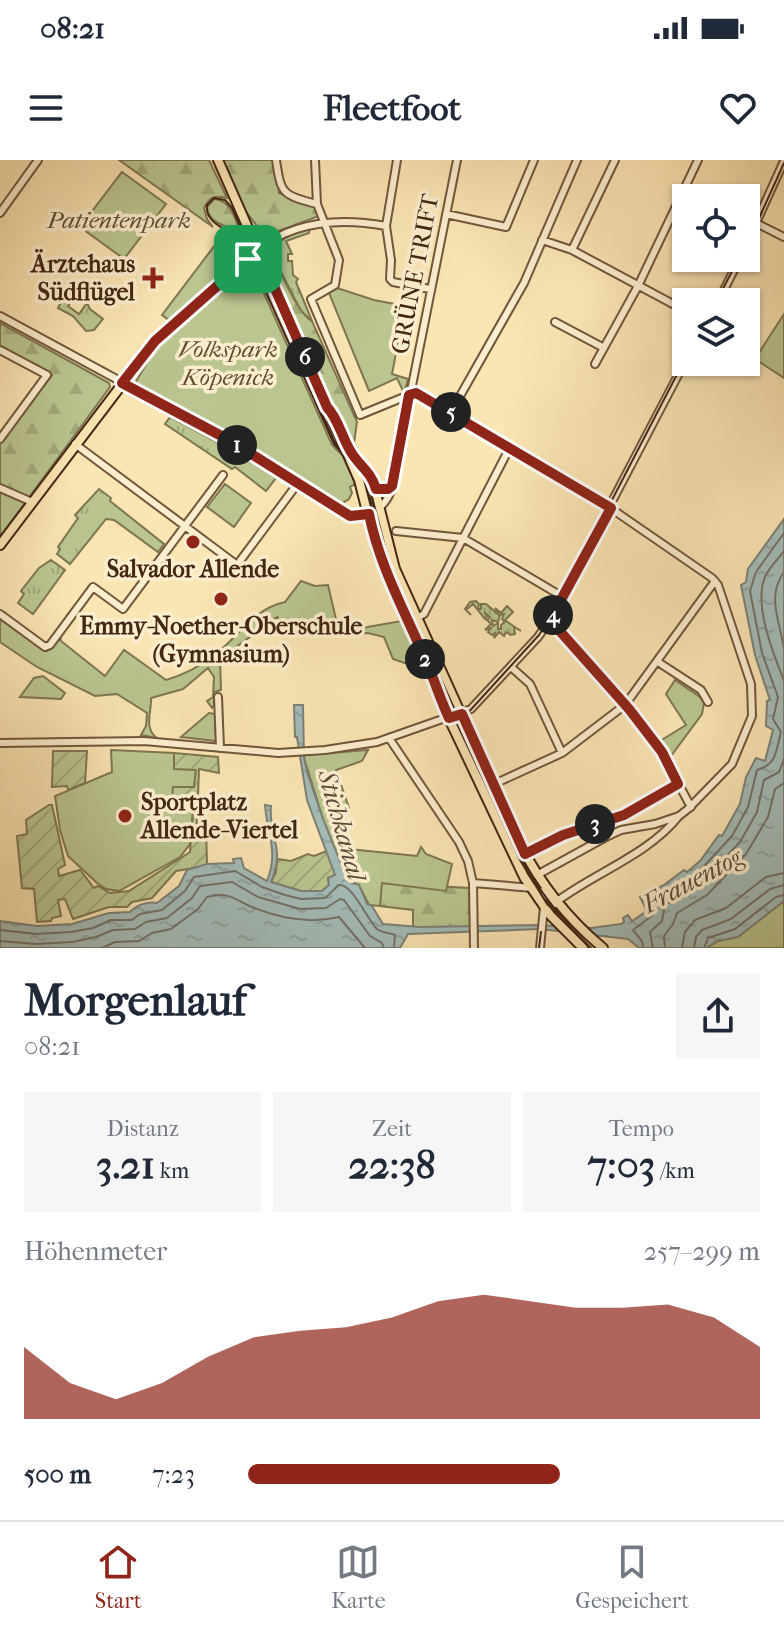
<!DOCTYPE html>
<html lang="de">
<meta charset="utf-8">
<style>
:root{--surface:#fff;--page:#f6f6f7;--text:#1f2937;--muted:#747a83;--line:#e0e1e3;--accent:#8f2418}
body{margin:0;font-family:"IM FELL French Canon",serif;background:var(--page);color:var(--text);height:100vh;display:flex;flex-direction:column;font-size:30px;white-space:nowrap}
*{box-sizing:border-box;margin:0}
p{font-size:26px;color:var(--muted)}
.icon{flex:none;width:44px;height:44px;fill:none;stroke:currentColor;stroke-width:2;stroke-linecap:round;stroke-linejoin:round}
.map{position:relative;height:788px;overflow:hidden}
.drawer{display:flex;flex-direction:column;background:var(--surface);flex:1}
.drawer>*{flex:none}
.tools{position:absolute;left:672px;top:24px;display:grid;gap:16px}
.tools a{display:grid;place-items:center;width:88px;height:88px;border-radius:0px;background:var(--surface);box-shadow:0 2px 6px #0004;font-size:40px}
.pin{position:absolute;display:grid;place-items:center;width:68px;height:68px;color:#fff;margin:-34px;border-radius:16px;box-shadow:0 4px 12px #0006}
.km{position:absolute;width:40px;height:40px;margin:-20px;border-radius:50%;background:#222;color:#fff;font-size:22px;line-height:40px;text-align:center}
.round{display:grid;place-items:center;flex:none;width:84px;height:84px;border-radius:0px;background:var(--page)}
.headline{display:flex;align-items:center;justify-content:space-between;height:136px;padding:0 24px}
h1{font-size:44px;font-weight:700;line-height:60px}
.metrics{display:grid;grid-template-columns:repeat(3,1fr);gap:12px;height:136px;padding:8px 24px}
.metrics div{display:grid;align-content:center;border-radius:0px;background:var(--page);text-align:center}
.metrics b{font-size:40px;font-weight:700}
.metrics small{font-size:22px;font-weight:400}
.metrics p{font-size:22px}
.chart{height:224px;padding:16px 24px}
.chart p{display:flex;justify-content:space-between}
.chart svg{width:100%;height:144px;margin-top:8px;fill:var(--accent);opacity:.7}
ul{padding:0 24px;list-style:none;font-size:26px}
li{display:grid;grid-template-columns:128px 96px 1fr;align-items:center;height:60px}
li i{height:20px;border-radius:10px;background:var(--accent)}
.status{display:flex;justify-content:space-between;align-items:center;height:56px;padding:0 40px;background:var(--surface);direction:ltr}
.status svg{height:22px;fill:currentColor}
header{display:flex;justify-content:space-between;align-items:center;height:104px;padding:0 24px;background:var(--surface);font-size:36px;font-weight:700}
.tab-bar{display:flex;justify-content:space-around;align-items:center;height:112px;border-top:2px solid var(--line);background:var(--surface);font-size:22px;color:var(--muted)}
.tab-bar a{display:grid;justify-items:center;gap:4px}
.tab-bar .current{color:var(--accent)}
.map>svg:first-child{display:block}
.grass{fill:url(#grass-tufts);stroke:#7e7651;stroke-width:2}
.forest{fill:url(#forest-firs);stroke:#7e7651;stroke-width:2}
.park{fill:#bac58f;stroke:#7e7651;stroke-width:2}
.garden{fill:url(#garden-furrows);stroke:#7e7651;stroke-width:2}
.water{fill:url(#water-ripples);stroke:#7d8076;stroke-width:2}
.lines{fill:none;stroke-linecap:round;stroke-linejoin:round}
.shore{stroke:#737166;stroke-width:2}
.minor-casing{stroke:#71563b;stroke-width:10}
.major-casing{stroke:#432613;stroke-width:12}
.minor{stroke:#fceece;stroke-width:6}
.major{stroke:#fae5b3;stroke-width:8}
.tram{stroke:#432613;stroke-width:2}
.route-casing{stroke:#fff;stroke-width:16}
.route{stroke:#8f2418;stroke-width:10}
.poi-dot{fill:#8f2418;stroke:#fceece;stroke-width:3}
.labels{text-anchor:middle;stroke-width:7;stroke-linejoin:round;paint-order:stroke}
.park-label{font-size:24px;font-style:italic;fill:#614e32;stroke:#fceece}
.poi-label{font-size:24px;font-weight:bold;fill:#432613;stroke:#fceece}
.street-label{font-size:24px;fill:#432613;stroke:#fceece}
.water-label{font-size:26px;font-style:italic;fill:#5b4c3c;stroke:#fceece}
</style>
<div class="status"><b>08:21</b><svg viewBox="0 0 49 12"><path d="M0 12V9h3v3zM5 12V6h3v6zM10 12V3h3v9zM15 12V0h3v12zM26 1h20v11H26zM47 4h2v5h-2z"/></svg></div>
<header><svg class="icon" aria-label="menu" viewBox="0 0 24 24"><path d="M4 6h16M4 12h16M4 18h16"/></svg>Fleetfoot<svg class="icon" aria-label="heart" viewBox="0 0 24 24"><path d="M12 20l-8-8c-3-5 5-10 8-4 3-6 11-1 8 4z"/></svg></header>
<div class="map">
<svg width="784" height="788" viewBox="0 0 784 788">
<defs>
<pattern id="grass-tufts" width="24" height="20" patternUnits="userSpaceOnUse" patternTransform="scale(2)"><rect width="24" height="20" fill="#bac58f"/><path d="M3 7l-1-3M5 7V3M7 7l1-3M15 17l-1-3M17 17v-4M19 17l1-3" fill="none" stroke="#a1a97a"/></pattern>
<pattern id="forest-firs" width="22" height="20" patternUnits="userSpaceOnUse" patternTransform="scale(2)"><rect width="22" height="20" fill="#bac58f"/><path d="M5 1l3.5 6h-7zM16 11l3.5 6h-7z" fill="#a1a97a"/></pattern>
<pattern id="garden-furrows" width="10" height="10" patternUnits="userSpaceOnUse" patternTransform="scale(2)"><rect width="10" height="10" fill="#bac58f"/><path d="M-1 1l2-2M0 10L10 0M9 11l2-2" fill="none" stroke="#a1a97a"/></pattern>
<pattern id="water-ripples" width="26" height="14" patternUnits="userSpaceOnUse" patternTransform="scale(2)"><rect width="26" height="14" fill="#a3bcb8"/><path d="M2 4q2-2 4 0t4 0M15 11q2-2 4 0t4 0" fill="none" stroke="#8ea19d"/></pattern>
</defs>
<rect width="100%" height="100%" fill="#fae5b3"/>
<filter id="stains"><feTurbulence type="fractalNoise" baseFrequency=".0025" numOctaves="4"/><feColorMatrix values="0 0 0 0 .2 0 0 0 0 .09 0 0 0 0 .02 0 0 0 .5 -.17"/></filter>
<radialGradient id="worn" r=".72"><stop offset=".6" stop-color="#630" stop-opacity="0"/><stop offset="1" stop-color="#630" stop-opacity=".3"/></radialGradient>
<path class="grass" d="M310,69L309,73L286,81L292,94H288V101H292L293,115L298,119L296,122L312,161L301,151L279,108L272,106L269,89L289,75Z
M71,136L74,138L68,146L79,154L87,143L90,149L103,159L94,170L86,171L73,156L58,148L61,142H67Z
M170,257L228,288L276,318L266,331L235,307L232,309L165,264Z
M99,329L111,338L110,341L164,384L158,392L114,360L106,359L70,404L57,394L60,389L58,387L78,358L75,355Z
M51,400L65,410L33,454L18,443L24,434L21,431L39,408Z
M476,441L479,444L478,449H481V444H486L499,455L495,448L501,453L507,446L513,452L504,461L502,459L504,454L500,455L498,462L492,460L493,466L498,463V469H501V465L506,461L521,471L514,467L515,474L511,475L506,472L504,476L499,472L494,478L495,473L492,475L488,472L491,468L485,470L491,464L487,460L490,457L484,452L487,456L485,459L473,444L466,450L471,455L465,449L470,442Z"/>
<path class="forest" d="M119,0H209L227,38C215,35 210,36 204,48L207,59L213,67Z
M221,0H275L279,33L316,47L319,56L273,73L261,71L243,48Z
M214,39C231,40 235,59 241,73C230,67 208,64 207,47Z
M272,106L279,108C285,122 300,155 312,161L357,262L354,283L364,302L354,294L331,245L288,150Z
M0,163L109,223L110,227L0,377V284L52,215L0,188Z
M381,723L469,728L470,767H413V750L380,746Z"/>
<path class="park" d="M122,12L166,44L124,99L80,67Z
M218,81L240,96L239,99C213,114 198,146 170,161L162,155Z
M247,108L254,111L332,285L349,302L357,323L350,327L352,333L349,339L341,344L231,274L135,223L156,188Z
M337,128L374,140L405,146L392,214L408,219L404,233L397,218L369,231L329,133Z
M784,154V218L755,199Z
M225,324L251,343L234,367L207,347Z
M301,421L315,426L328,425L339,472L401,461L422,509L393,499L384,477L368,473L288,474L277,457L220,499L221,530L214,532V545L212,548L207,541L213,537L214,517L208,508L183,529L151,538C152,551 143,568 157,578L141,575L146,566L147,553L117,534L95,536L37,507L0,482V462L4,459L47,491L60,476L61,481L105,516L124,490L166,520C183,515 202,505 216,494C240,475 253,449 285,442Z
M43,516L65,533L61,539L20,537L34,518Z
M675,520L700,537L704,543L702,554L671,596L660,581L686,565L666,534Z
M209,553L215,554L216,581L181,577Z
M111,590L174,593V609H196L194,628H173L194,639L190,684L180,697L119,731L106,729L97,723L68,696L60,670L55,636L112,612Z
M368,590L362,601L336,610L349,648L336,653L349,689L417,696L421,687L426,694L452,704L446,731L382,723L380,746L369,745L359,725L348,721L323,659L304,598L305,595Z
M784,741V788H706L718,781L738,776Z"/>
<path class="garden" d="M53,591H87L85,623L68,630L67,626L52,627Z
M174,593L218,597L219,613L199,609L197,664H206L207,706L176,711L152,738L132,742L127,747H109L73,759L65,739L58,740L61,756L52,758L51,761L37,762L34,729L22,728L17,676L27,674L26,660L49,645H52L65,705L58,709L59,716L80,710L94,728L98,726L110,733L129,731L190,692L194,639H172L173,627H194L196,610L174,609Z
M327,691L336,715L328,718L329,725L322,731H301L271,722L276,712L277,699L291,701L308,694L314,696Z"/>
<path class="water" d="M784,359V741L738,777L718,781L706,788H639L628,779L540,769L408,774L400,788H0V761L37,766L72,764L109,753L130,752C136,745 148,741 157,743L179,726L187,710L207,704L234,703L233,699L241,698L244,708L267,721C279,691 267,674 265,645L271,646C268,676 286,687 271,722L301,731H322L329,725L328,718L335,715L307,640L297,577H295L294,545H303L304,598L308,615L323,659L348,721L359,725L367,744L372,746L383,764L420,767L539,765L591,768L621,764L624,762L623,758L628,755L632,761L647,751L640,737L664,725L684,710L687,712L700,701L719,675L722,676L740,644L746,617L756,598L765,601L773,570L766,566L767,541L770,540L755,495L741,425L746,422L748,409Z"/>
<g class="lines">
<path class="shore" d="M784,391C778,399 769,408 765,417C753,445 774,495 784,521
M784,412C766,437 780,461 784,489
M0,770L36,774L71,772L93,768L111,760H132L140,754L162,750L185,731L194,717L235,711L262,727L285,735L301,739L325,738C328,736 337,726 339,725C352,723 368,761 377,769C382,773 390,773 395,775L394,788
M0,781L36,784L72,782L96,777L113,770L135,769L146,762L167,758L192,738L200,726L232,722L258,737L300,749L326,748L340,739L344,740L370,776L382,783L384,788
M102,788L115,782L139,781L152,773L171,769L198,749L207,737C231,731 234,740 254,748C282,759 310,764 339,757L365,788
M643,788L642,781L633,770L653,755V740L693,718L732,676L748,647L757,610C777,605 776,590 781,572L773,559L778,537L762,493L750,431L756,412L784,373
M653,788L650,772L662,761L665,745L699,725L740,682L757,652L764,620L779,612L784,599
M665,788L664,776L673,764L677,753L707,735L746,694L768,657L775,629L784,623
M682,788L685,772L695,760L726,748L766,717L784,713
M694,788L696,777L702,770L731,759L770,729L784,725
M704,788L708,778L735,769L776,737L784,735"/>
<defs>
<path id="minor" d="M276,0C281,34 282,35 317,44
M315,0L317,44L339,100L335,125L311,139L360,255L409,235H422L606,345L712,418L718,425L751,524L752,556L732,604L688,649L679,656L655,664L621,670L606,677L537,715
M397,0L386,66L391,100L390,119L393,122L430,129
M0,53L38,0
M446,54L506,67L534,0
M756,63L784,77
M542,80L572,90L686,151
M746,85L784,1
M258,90C295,60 341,58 386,66
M572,90L615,0
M718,142L740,98
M0,156L229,280L350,356C369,358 384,349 391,331L457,0
M555,162L604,188
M0,190L47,215L0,279
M595,204L638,126L698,0
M451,252L524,123L577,0
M75,284L237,405L298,323
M0,328L32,342
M396,371L463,378L563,437
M0,454L45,487L50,485L93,427L123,449L223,315
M417,458L424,454L510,287
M550,460L629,549L658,586L691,647
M658,502L701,530L708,542
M511,507L530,524L562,593
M218,537L220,588
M389,578L459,682L468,701L473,723L474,788
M0,583L144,581L278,593L325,590L377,582L471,549L538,477L550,460L686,200
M494,624L562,593L625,545L715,421
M525,694L563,675L624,655L678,624
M473,723L533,728L543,732L555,744
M556,742C596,712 648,695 679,656
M540,788L544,747"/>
<path id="major" d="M218,0L359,320L377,391L430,509L443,546L524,717L550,755L583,788
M351,294L371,314L395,409L520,684C541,725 568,759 603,788
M0,385L155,181L258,90"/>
</defs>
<use href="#minor" class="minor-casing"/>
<use href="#major" class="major-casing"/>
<use href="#minor" class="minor"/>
<use href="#major" class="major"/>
<path class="tram" d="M746,87L784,3
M716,142L739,98
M462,571L465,556L539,475L554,452L686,197
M571,766L547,744L520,700L386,402L365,319L334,284L244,83C232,70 204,65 207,45L214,38L225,40L232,48L334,281L367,318L390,406L522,699C539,732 564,762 591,788
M539,788L541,772"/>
</g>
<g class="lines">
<defs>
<path id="route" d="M258,90L327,247C339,260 342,278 351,292C360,307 370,310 376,329H388L392,326L409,235L416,233L611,348L550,460L629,549L662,592L678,624L624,655L563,675L525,694L462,554L449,558C439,537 433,515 423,494C403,448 379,404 369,354L350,356L229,280L122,223L155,181Z"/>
</defs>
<use href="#route" class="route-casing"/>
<use href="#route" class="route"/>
</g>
<g class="poi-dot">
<path d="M149 106h8v8h8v8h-8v8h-8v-8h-8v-8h8z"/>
<circle cx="193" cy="382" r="8"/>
<circle cx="221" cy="439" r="8"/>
<circle cx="125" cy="656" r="8"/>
</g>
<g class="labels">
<g class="park-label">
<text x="119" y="68">Patientenpark</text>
<text x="228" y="197">Volkspark<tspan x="228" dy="28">Köpenick</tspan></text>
</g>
<g class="poi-label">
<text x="135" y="112" text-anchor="end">Ärztehaus<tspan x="135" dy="28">Südflügel</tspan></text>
<text x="193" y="417">Salvador Allende</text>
<text x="221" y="474">Emmy-Noether-Oberschule<tspan x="221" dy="28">(Gymnasium)</tspan></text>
<text x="141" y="650" text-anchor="start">Sportplatz<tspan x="141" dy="28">Allende-Viertel</tspan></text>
</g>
<g class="street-label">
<text transform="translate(415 114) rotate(-79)" y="8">GRÜNE TRIFT</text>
</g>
<g class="water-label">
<text transform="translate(342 665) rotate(74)" y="9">Stichkanal</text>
<text transform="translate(692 720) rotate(-28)" y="9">Frauentog</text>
</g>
</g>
<rect width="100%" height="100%" filter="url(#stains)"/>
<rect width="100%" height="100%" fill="url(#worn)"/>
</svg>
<div class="tools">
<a><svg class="icon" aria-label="locate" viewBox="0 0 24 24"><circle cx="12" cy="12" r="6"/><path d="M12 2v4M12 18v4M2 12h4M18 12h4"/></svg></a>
<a><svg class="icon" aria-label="layers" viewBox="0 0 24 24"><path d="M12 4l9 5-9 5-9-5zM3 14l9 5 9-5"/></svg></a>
</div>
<div class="pin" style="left:248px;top:99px;background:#1e9e55"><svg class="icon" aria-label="arrive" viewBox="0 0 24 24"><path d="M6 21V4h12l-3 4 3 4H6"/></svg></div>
<b class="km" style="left:237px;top:285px">1</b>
<b class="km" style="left:425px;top:499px">2</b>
<b class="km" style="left:595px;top:664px">3</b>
<b class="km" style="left:553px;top:455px">4</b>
<b class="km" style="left:451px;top:252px">5</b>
<b class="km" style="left:305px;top:197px">6</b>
</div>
<section class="drawer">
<div class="headline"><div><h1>Morgenlauf</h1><p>08:21</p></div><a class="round"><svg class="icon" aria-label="share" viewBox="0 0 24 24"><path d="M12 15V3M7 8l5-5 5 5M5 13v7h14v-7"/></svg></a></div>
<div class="metrics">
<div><p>Distanz</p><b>3.21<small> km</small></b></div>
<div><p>Zeit</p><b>22:38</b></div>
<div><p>Tempo</p><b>7:03<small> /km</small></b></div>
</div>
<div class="chart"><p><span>Höhenmeter</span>257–299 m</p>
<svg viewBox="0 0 160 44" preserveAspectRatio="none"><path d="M0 44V22L10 33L20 38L30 33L40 25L50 19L60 17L70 16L80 13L90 8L100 6L110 8L120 10L130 10L140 9L150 13L160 22V44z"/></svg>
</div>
<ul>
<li><b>500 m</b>7:23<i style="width:61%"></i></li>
</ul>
</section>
<nav class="tab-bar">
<a class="current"><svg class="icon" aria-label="home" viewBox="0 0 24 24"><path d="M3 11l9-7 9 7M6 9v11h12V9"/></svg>Start</a>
<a><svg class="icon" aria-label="map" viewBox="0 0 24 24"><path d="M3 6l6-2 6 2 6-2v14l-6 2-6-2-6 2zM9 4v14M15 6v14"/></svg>Karte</a>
<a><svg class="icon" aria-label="saved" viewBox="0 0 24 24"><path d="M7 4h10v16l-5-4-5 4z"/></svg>Gespeichert</a>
</nav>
